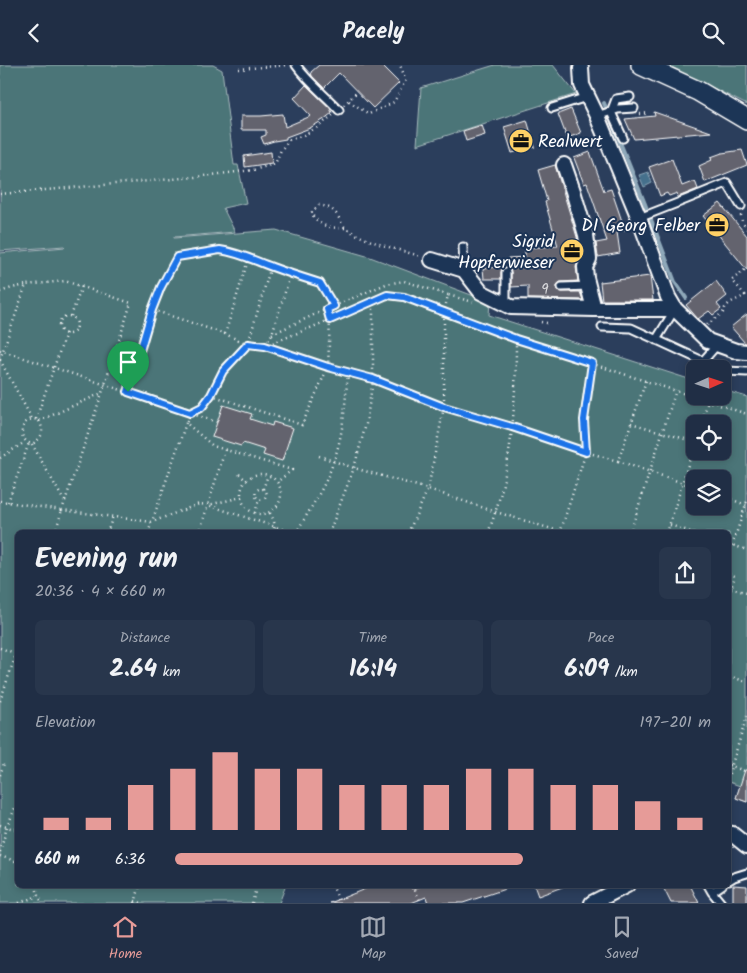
<!DOCTYPE html>
<meta charset="utf-8">
<style>
:root{--surface:#202e45;--page:#28364c;--text:#f1f3f6;--muted:#a2a8b3;--line:#3d4a5e;--accent:#e69b98}
body{margin:0;font-family:Kalam,sans-serif;background:var(--page);color:var(--text);height:100vh;display:flex;flex-direction:column;font-size:19px;white-space:nowrap}
*{box-sizing:border-box;margin:0}
p{font-size:16px;color:var(--muted)}
.icon{flex:none;width:28px;height:28px;fill:none;stroke:currentColor;stroke-width:2;stroke-linecap:round;stroke-linejoin:round}
.map{position:relative;flex:1;overflow:hidden}
.drawer{position:absolute;left:15px;top:465px;width:716px;height:358px;display:flex;flex-direction:column;background:var(--surface);border-radius:8px;box-shadow:0 2px 8px #0003,0 0 0 1px var(--line)}
.drawer>*{flex:none}
.needle{width:32px;rotate:87deg}
.tools{position:absolute;left:686px;top:295px;display:grid;gap:10px}
.tools a{display:grid;place-items:center;width:45px;height:45px;border-radius:8px;background:var(--surface);box-shadow:0 2px 8px #0003,0 0 0 1px var(--line);font-size:25px}
.pin{position:absolute;display:grid;place-items:center;width:42px;height:42px;color:#fff;margin:-51px -21px;border-radius:50% 50% 50% 0;rotate:-45deg;box-shadow:0 0 5px #0007}
.pin .icon{rotate:45deg}
.round{display:grid;place-items:center;flex:none;width:52px;height:52px;border-radius:8px;background:var(--page)}
.headline{display:flex;align-items:center;justify-content:space-between;height:85px;padding:0 20px}
h1{font-size:28px;font-weight:600;line-height:38px}
.figures{display:grid;grid-template-columns:repeat(3,1fr);gap:8px;height:85px;padding:5px 20px}
.figures div{display:grid;align-content:center;border-radius:8px;background:var(--page);text-align:center}
.figures b{font-size:25px;font-weight:600}
.figures small{font-size:14px;font-weight:400}
.figures p{font-size:14px}
.chart{height:140px;padding:10px 20px}
.chart p{display:flex;justify-content:space-between}
.chart svg{width:100%;height:90px;margin-top:5px;stroke:var(--accent);stroke-width:6}
ul{padding:0 20px;list-style:none;font-size:16px}
li{display:grid;grid-template-columns:80px 60px 1fr;align-items:center;height:38px}
li i{height:12px;border-radius:6px;background:var(--accent)}
header{display:flex;justify-content:space-between;align-items:center;height:65px;padding:0 20px;background:var(--surface);font-size:22px;font-weight:600}
.tabs{display:flex;justify-content:space-around;align-items:center;height:70px;border-top:1px solid var(--line);background:var(--surface);font-size:14px;color:var(--muted)}
.tabs a{display:grid;justify-items:center;gap:2px}
.tabs .on{color:var(--accent)}
.map>svg:first-child{display:block}
.green{fill:#4c7478;stroke:#a6babc;fill-rule:evenodd}
.water{fill:#45708c;stroke:#8fa9ba}
.lines{fill:none;stroke-linecap:round;stroke-linejoin:round}
.stream{stroke:#8fa9ba;stroke-width:4}
.building{fill:#64636e;stroke:#fff}
.service-casing{stroke:#fff;stroke-width:11}
.minor-casing{stroke:#fff;stroke-width:18}
.secondary-casing{stroke:#fff;stroke-width:22}
.path{stroke:#fff;stroke-width:2.5;stroke-dasharray:1 4;stroke-linecap:butt}
.service{stroke:#1d3557;stroke-width:7}
.minor{stroke:#1d3557;stroke-width:14}
.secondary{stroke:#1d3557;stroke-width:19}
.route-casing{stroke:#fff;stroke-width:10}
.route{stroke:#1a73e8;stroke-width:6}
.labels{text-anchor:middle;stroke-width:4;stroke-linejoin:round;paint-order:stroke}
.number-label{font-size:15px;fill:#d8d8db}
.poi-label{font-size:18px;fill:#fff;stroke:#1d3557;text-anchor:end}
</style>
<header><svg class="icon" aria-label="back" viewBox="0 0 24 24"><path d="M15 5l-7 7 7 7"/></svg>Pacely<svg class="icon" aria-label="search" viewBox="0 0 24 24"><circle cx="10" cy="10" r="6"/><path d="M15 15l6 6"/></svg></header>
<div class="map">
<svg width="747" height="838" viewBox="0 0 747 838">
<rect width="100%" height="100%" fill="#2b3e5c"/>
<filter id="ink" filterUnits="userSpaceOnUse"><feTurbulence type="fractalNoise" baseFrequency=".02" numOctaves="2"/><feDisplacementMap in="SourceGraphic" scale="10" xChannelSelector="R" yChannelSelector="G"/><feConvolveMatrix kernelMatrix="1 2 1 2 8 2 1 2 1" color-interpolation-filters="sRGB"/></filter>
<g filter="url(#ink)">
<path class="green" d="M0,0H213L222,5L234,100H238L246,138L223,143L235,167L174,172V173L276,165L370,192L490,237L489,250L695,316V331H722L723,325L747,332V737L736,733L740,721L729,717V468H18V820H286L279,838H0V188L65,182L64,181L0,186ZM695,359H722V386H695ZM695,414H722V441H695Z
M495,0H553L576,29L417,80L421,23Z
M668,0H747V40Z"/>
<path class="water" d="M648,107L652,118L644,122L639,110Z"/>
<g class="lines">
<path class="stream" d="M604,38L645,139L675,217L686,233"/>
</g>
<path class="building" d="M319,0H381L399,18L373,43L339,8L324,23L312,11L311,7Z
M306,20L330,43L332,48L323,55L310,63L286,72V74L274,76L264,79L261,72L266,70V65H241V51H261L283,49L285,62L311,51L294,33Z
M571,44L581,68L567,73L558,49Z
M654,47L711,67L634,74L625,54L655,51Z
M527,55L535,82L512,88L504,62Z
M482,60L485,70L466,76L463,66Z
M742,85L747,100L705,117L699,101L712,95L711,92L722,88Z
M271,87L272,98L245,102L244,91Z
M590,87L604,126L611,124L625,165L617,167L620,188L598,192L596,178L607,176L587,118L584,119L574,93Z
M672,94L682,121L695,116L698,124L678,132L677,128L669,131L667,128L660,131L649,102Z
M555,100L577,172L580,192L576,202L578,216L560,217L557,220V223L558,225L562,227H580L583,235L528,234V221L511,222V207L508,202V193L525,192V183L558,181L545,137L547,136L538,105Z
M720,138L747,171V205L703,151Z
M504,202L501,207V214H484L483,203Z
M650,211L653,235H602L600,217Z
M716,216L727,231L717,239L721,244L713,250L709,246L698,254L686,240Z
M747,249V278H745L731,262Z
M223,340L252,349L250,354L272,361L273,357L293,363L282,396L263,390L265,385L243,378L241,381L212,372Z
M745,705H747V737L736,733Z
M375,820H411L412,824L425,820H510L511,822L463,838H428L426,832L411,838H330Z
M534,820H565V821L538,831Z
M662,820H690L699,838H671Z
M733,820L747,821V838H733Z"/>
<g class="lines">
<defs>
<path id="service" d="M296,0C308,17 325,30 339,45
M552,43L587,32
M597,51L618,44L634,43
M623,73L611,47L616,34L630,32
M639,153L680,137L727,118L741,141
M463,182L464,205
M506,207V239
M562,222L588,221
M602,262L631,263L720,304
M656,275L675,244
M703,296L717,280
M722,305L726,306L747,307
M729,815L734,812L747,808
M708,820L712,827L721,838
M712,827L722,820"/>
<path id="minor" d="M581,3L582,20L597,51L639,153L668,232L675,244L708,276L736,286L747,287
M564,100L573,126L586,170L589,194L585,202L586,213L594,244H675
M432,195L464,205L481,227L511,242L594,244
M729,771L732,769L747,781
M592,838L627,820"/>
<path id="secondary" d="M641,0L698,26L747,55"/>
</defs>
<use href="#service" class="service-casing"/>
<use href="#minor" class="minor-casing"/>
<use href="#secondary" class="secondary-casing"/>
<path class="path" d="M239,4L288,0
M349,36L369,49L394,37L406,15L400,0
M344,40L357,27
M640,49L649,48
M0,129L195,112L253,105L275,99L281,85L289,75L304,70L318,62L333,50
M741,150L742,157L747,164
M345,163C329,163 320,162 311,148L319,140C330,142 335,145 340,155C342,159 344,162 347,164C369,178 396,184 420,191
M0,227L12,223L26,220
M745,230L732,215L746,204
M334,241L386,219L404,216L448,230
M153,245L225,269L248,279L265,281L272,269L291,208
M71,251L82,221
M59 260a9 9 0 1 1 18 0a9 9 0 1 1-18 0Z
M541,257L547,258
M707,260L725,246V243C732,234 737,236 745,230L747,233
M225,269L249,192
M272,269L327,244
M0,285L191,348L186,358L213,381L292,405L277,417
M0,294L26,220L65,216L131,238L102,328L62,445L152,457L186,358
M0,295L32,354
M646,316L618,396L695,422
M128,327L161,222L177,192L220,185L235,187L249,192L271,201L320,218L334,241L327,244L330,255L328,302L300,364
M211,330L302,360
M191,348L202,343L211,330L223,306L248,279L271,201
M192,349L217,357
M36,354L66,268
M39,356C45,366 42,374 32,379C13,374 24,347 39,356L102,328
M631,358L695,377
M701,359L708,336
M32,379L64,436
M225,385L208,440L294,468
M319,391L354,403L428,424L496,447L565,468
M0,393L25,377
M618,396L586,387L512,362L444,342L373,315L328,302L265,281L330,255L387,230L404,232L516,274L747,349
M239,409L247,416
M241 429a20 20 0 1 1 40 0a20 20 0 1 1-40 0Z
M255.5 429a5.5 5.5 0 1 1 11 0a5.5 5.5 0 1 1-11 0Z
M263,424L268,410
M722,431L746,440
M0,436L62,445L55,468
M8,437L29,378
M255,448L259,434
M270,448C274,455 276,460 273,468
M670,460L694,468
M107,468L113,451
M148,468L152,457L199,439L208,440L242,432
M199,468L208,440
M296,468C310,444 326,421 334,395C344,367 345,337 348,308
M329,468L354,403L366,359L373,315V235
M408,468L428,424L444,342V248L448,230L473,237
M488,468C512,406 516,340 516,274
M560,468L586,387L584,355L592,298
M630,468L676,325
M667,468L695,377
M729,479L747,485
M729,490L747,436
M729,509L735,511L729,531
M731,523L747,528
M0,583L18,589
M729,611L747,617
M0,636L18,584
M729,700L747,707
M729,709L747,651
M0,710L4,698
M0,760L18,765
M0,787L7,762L18,736
M0,791L18,797
M36,820L38,831L43,838
M332,820L340,838
M413,820L421,838
M135,836L142,838
M19,838L38,831
M135,838L140,820
M252,838L257,820"/>
<use href="#service" class="service"/>
<use href="#minor" class="minor"/>
<use href="#secondary" class="secondary"/>
</g>
</g>
<g class="lines" filter="url(#ink)">
<defs>
<path id="route" d="M220,185C240,188 253,195 272,202C288,208 304,213 320,218L334,241L327,244L330,255L387,230L404,232L516,274L592,298L584,355L586,387L512,362L444,342L373,314L328,302L265,281L248,279L223,306L211,330L202,342L190,348L128,327L152,245L161,222L177,192Z"/>
</defs>
<use href="#route" class="route-casing"/>
<use href="#route" class="route"/>
</g>
<defs>
<symbol id="office-disc" viewBox="-11 -11 22 22"><circle r="9.5" fill="#ffd166" stroke="#1d3557"/><path d="M-6-3h4V-5.5h4V-3h4V5H-6ZM-1-4.5V-3h2v-1.5ZM-6 0V1H6V0Z" fill="#111"/></symbol>
</defs>
<g fill-rule="evenodd">
<use href="#office-disc" x="507" y="62" width="28" height="28"/>
<use href="#office-disc" x="703" y="146" width="28" height="28"/>
<use href="#office-disc" x="558" y="172" width="28" height="28"/>
</g>
<g class="labels">
<g class="number-label">
<text x="545" y="229">9</text>
</g>
<g class="poi-label">
<text x="538" y="82" text-anchor="start">Realwert</text>
<text x="700" y="166">DI Georg Felber</text>
<text x="554" y="182">Sigrid<tspan x="554" dy="21">Hopferwieser</tspan></text>
</g>
</g>
</svg>
<div class="tools">
<a><svg class="needle" viewBox="-14 -14 28 28"><path d="M0-13l5 13h-10z" fill="#e53935"/><path d="M0 13l5-13h-10z" fill="#a2a8b3"/></svg></a>
<a><svg class="icon" aria-label="locate" viewBox="0 0 24 24"><circle cx="12" cy="12" r="6"/><path d="M12 2v4M12 18v4M2 12h4M18 12h4"/></svg></a>
<a><svg class="icon" aria-label="layers" viewBox="0 0 24 24"><path d="M12 4l9 5-9 5-9-5zM3 14l9 5 9-5"/></svg></a>
</div>
<div class="pin" style="left:128px;top:327px;background:#1e9e55"><svg class="icon" aria-label="arrive" viewBox="0 0 24 24"><path d="M6 21V4h12l-3 4 3 4H6"/></svg></div>
<section class="drawer">
<div class="headline"><div><h1>Evening run</h1><p>20:36 · 4 × 660 m</p></div><a class="round"><svg class="icon" aria-label="share" viewBox="0 0 24 24"><path d="M12 15V3M7 8l5-5 5 5M5 13v7h14v-7"/></svg></a></div>
<div class="figures">
<div><p>Distance</p><b>2.64<small> km</small></b></div>
<div><p>Time</p><b>16:14</b></div>
<div><p>Pace</p><b>6:09<small> /km</small></b></div>
</div>
<div class="chart"><p><span>Elevation</span>197–201 m</p>
<svg viewBox="0 0 160 44" preserveAspectRatio="none"><path d="M5 44V38M15 44V38M25 44V22M35 44V14M45 44V6M55 44V14M65 44V14M75 44V22M85 44V22M95 44V22M105 44V14M115 44V14M125 44V22M135 44V22M145 44V30M155 44V38"/></svg>
</div>
<ul>
<li><b>660 m</b>6:36<i style="width:65%"></i></li>
</ul>
</section>
</div>
<nav class="tabs">
<a class="on"><svg class="icon" aria-label="home" viewBox="0 0 24 24"><path d="M3 11l9-7 9 7M6 9v11h12V9"/></svg>Home</a>
<a><svg class="icon" aria-label="map" viewBox="0 0 24 24"><path d="M3 6l6-2 6 2 6-2v14l-6 2-6-2-6 2zM9 4v14M15 6v14"/></svg>Map</a>
<a><svg class="icon" aria-label="saved" viewBox="0 0 24 24"><path d="M7 4h10v16l-5-4-5 4z"/></svg>Saved</a>
</nav>
